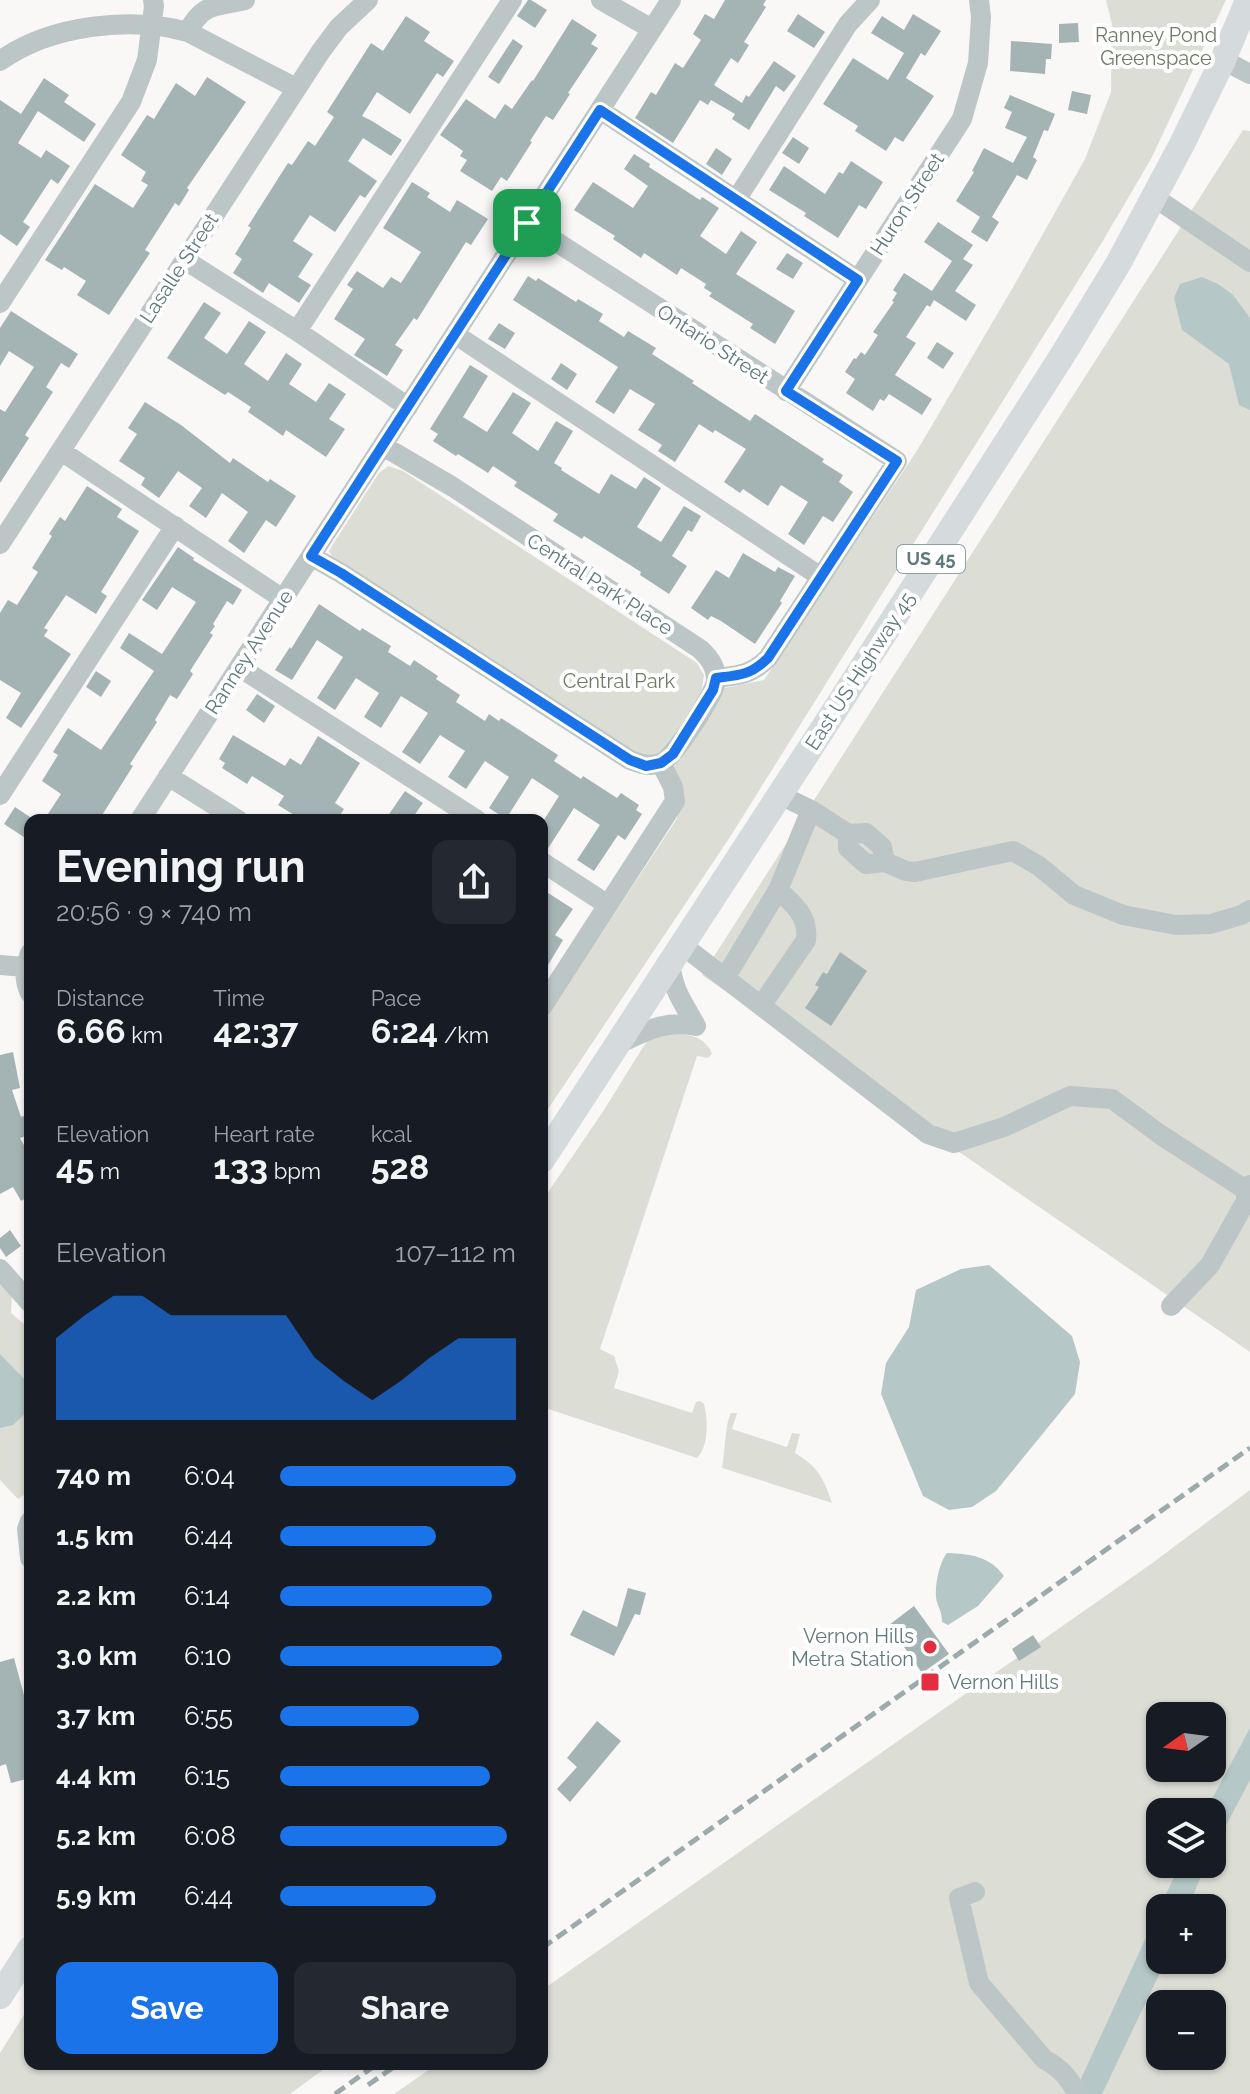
<!DOCTYPE html>
<meta charset="utf-8">
<style>
:root{--surface:#171b24;--page:#242831;--text:#f1f3f6;--muted:#9ea1a6;--accent:#1a73e8}
body{margin:0;font-family:Raleway,sans-serif;background:var(--page);color:var(--text);height:100vh;display:flex;flex-direction:column;font-size:30px;white-space:nowrap}
*{box-sizing:border-box;margin:0}
p{font-size:26px;color:var(--muted)}
.icon{flex:none;width:44px;height:44px;fill:none;stroke:currentColor;stroke-width:2;stroke-linecap:round;stroke-linejoin:round}
.map{position:relative;flex:1;overflow:hidden}
.panel{position:absolute;left:24px;top:814px;width:524px;height:1256px;display:flex;flex-direction:column;background:var(--surface);border-radius:16px;box-shadow:0 2px 6px #0004}
.panel>*{flex:none}
.needle{width:52px;rotate:256deg}
.fabs{position:absolute;left:1146px;top:1702px;display:grid;gap:16px}
.fabs a{display:grid;place-items:center;width:80px;height:80px;border-radius:16px;background:var(--surface);box-shadow:0 2px 6px #0004;font-size:40px}
.pin{position:absolute;display:grid;place-items:center;width:68px;height:68px;color:#fff;margin:-34px;border-radius:16px;box-shadow:0 4px 12px #0006}
.round{display:grid;place-items:center;flex:none;width:84px;height:84px;border-radius:16px;background:var(--page)}
.overview{display:flex;align-items:center;justify-content:space-between;height:136px;padding:0 32px}
h1{font-size:44px;font-weight:700;line-height:60px}
.stats{display:grid;grid-template-columns:repeat(3,1fr);gap:12px;height:136px;padding:8px 32px}
.stats div{display:grid;align-content:center}
.stats b{font-size:34px;font-weight:700}
.stats small{font-size:22px;font-weight:400}
.stats p{font-size:22px}
.chart{height:224px;padding:16px 32px}
.chart p{display:flex;justify-content:space-between}
.chart svg{width:100%;height:144px;margin-top:8px;fill:var(--accent);opacity:.7}
.cta{display:flex;gap:16px;margin-top:auto;padding:16px 32px}
.cta a{flex:1;height:92px;border-radius:16px;background:var(--accent);color:#fff;font-size:32px;font-weight:700;line-height:92px;text-align:center}
.cta a+a{background:var(--page);color:var(--text)}
ul{padding:0 32px;list-style:none;font-size:26px}
li{display:grid;grid-template-columns:128px 96px 1fr;align-items:center;height:60px}
li i{height:20px;border-radius:10px;background:var(--accent)}
.map>svg:first-child{display:block}
.green{fill:#dcded6;fill-rule:evenodd}
.water{fill:#b5c7c6}
.building{fill:#a4b3b4}
.lines{fill:none;stroke-linecap:round;stroke-linejoin:round}
.minor{stroke:#bdc6c7;stroke-width:20}
.major{stroke:#d5dbdd;stroke-width:26}
.rail{stroke:#9daaac;stroke-width:5;stroke-dasharray:12 6;stroke-linecap:butt}
.route-casing{stroke:#fff;stroke-width:16}
.route{stroke:#1a73e8;stroke-width:10}
.poi-dot{fill:#e22e3f;stroke:#fff;stroke-width:3}
.labels{text-anchor:middle;stroke-width:8;stroke-linejoin:round;paint-order:stroke}
.shield{fill:#fff;stroke:#8fa0a3;stroke-width:2}
.shield-label{font-size:18px;font-weight:bold;fill:#5f787b}
.park-label{font-size:20px;fill:#6f7a63;stroke:#fff}
.street-label{font-size:20px;fill:#5f787b;stroke:#fff}
.poi-label{font-size:20px;fill:#5f787b;stroke:#fff;text-anchor:end}
</style>
<div class="map">
<svg width="1250" height="2094" viewBox="0 0 1250 2094">
<rect width="100%" height="100%" fill="#f9f8f7"/>
<path class="green" d="M1106,0H1226L1151,159L1101,244L730,837L542,1118V1024L676,820L680,809L670,773L724,688L764,680L918,449L1012,289L1085,159L1111,92L1112,24Z
M1243,130L1250,131V1352L702,975Z
M388,466L403,471L697,663L704,675L701,695L662,753L642,760L334,560L329,551L335,541L379,473Z
M663,1032C682,1033 705,1034 712,1054L708,1058L697,1056L600,1349L614,1356L619,1371L614,1388L692,1413L696,1402L700,1401L704,1404C708,1420 709,1446 697,1458L542,1407V1201L604,1110L643,1047L648,1041Z
M0,1281L12,1293L11,1313L30,1329V1491L18,1499L0,1480Z
M731,1413H737L732,1429L787,1447L792,1433L800,1434L795,1453C819,1468 823,1477 832,1503L722,1468C725,1454 725,1423 731,1413Z
M1250,1490V2094H394L437,2064H542V1990L1151,1564ZM1160,1716H1212V1768H1160ZM1160,1812H1212V1864H1160ZM1160,1908H1212V1960H1160ZM1160,2004H1212V2056H1160Z
M30,2005V2064H331L290,2094H0V2053Z"/>
<path class="water" d="M1202,277L1218,284L1233,295L1250,318V410L1239,405L1229,364L1182,330L1174,298L1180,284Z
M989,1265L1072,1336L1080,1362L1075,1394L996,1491L972,1507L949,1510L923,1496L881,1394L886,1363L909,1327L916,1290L961,1269Z
M0,1354L30,1385V1409L13,1425L0,1428Z
M947,1553C971,1554 989,1556 1004,1576L978,1606L948,1625L942,1622C942,1609 937,1607 936,1597C935,1584 939,1563 947,1553Z
M1250,1728V1780L1212,1852V1812H1205Z
M1180,1864H1206L1188,1908H1160V1960H1166L1102,2094H1074Z"/>
<path class="building" d="M528,0H531L547,10L535,28L517,16Z
M725,0H766L763,5L766,7L744,42L749,45L738,63L731,58L714,85L742,103L746,95L749,97L774,61L796,76L784,92L776,86L749,130L732,119L735,114L711,100L708,105L700,100L673,143L635,118L651,92L656,95L675,63L683,68L701,40L693,34L705,14L714,19Z
M798,14L825,32L814,48L787,31Z
M913,14L941,31L925,56L921,53L906,78L934,96L903,142L895,137L886,151L855,131L858,126L823,104L853,58L888,80L904,53L871,33L882,16L904,30Z
M406,16L430,32L424,41L454,61L443,77L437,73L410,114L377,92L362,116L372,121L402,140L391,156L363,138L348,161L377,181L365,198L360,195L335,232L310,215L293,241L313,254L298,277L311,285L299,303L269,283L263,293L233,273L242,259L235,254L251,228L248,226L288,163L292,165L308,141L315,146L334,117L327,112L371,43L383,51Z
M572,19L597,35L591,44L598,48L568,93L570,94L553,120L546,116L530,141L532,142L507,181L501,177L492,191L460,171L467,160L460,156L463,151L440,135L466,99L495,119L505,104L512,109L532,80L533,81Z
M1078,23L1079,42L1059,43V24Z
M513,39L523,46L499,84L488,77Z
M1011,41L1052,44L1051,59H1046L1045,74L1010,71Z
M207,77L246,102L187,188L189,190L179,206L175,203L145,250L150,253L109,315L77,295L86,281L64,267L62,270L45,260L95,184L133,208L148,185L141,181L146,172L121,155L147,115L154,119L176,83L195,96Z
M44,78L69,95L64,102L96,124L84,142L38,111L18,143L41,158L46,150L70,166L58,184L51,179L23,222L30,227L17,246L0,234V100L21,114Z
M1072,91L1091,95L1087,114L1068,110Z
M1010,95L1055,114L1048,131L1044,130L1033,157L1037,160L1027,180L1017,175L992,217L999,222L987,242L971,232L980,217L956,201L974,172L972,171L984,148L1013,163L1027,137L1005,128L1012,112L1004,108Z
M793,137L809,148L799,164L782,153Z
M716,148L732,159L722,175L706,164Z
M634,154L650,164L649,167L700,200L702,197L719,208L700,236L726,254L741,231L757,242L736,274L795,311L775,344L750,328L753,324L709,296L712,293L704,288L706,284L681,268L677,275L644,253L641,258L613,239L615,236L574,210L593,182L633,208L648,186L624,169Z
M851,161L883,182L866,209L859,205L838,238L804,216L806,213L769,190L784,166L825,194L839,172L843,174Z
M412,182L430,193L427,197L450,212L457,200L488,219L471,245L466,242L417,320L414,318L395,345L403,350L387,376L354,355L365,339L334,319L353,289L347,285L357,271L383,288L391,277L401,283L421,252L383,228Z
M938,222L973,245L963,259L973,265L955,291L976,305L966,321L934,300L930,307L927,305L906,337L916,343L895,375L932,399L922,415L889,394L884,401L880,399L873,411L846,393L855,379L845,372L854,358L856,359L861,352L865,355L878,335L873,332L894,302L892,301L897,293L893,290L904,273L932,291L952,261L924,242Z
M787,253L803,263L793,279L776,269Z
M528,276L536,281L538,278L576,302L578,299L603,314L599,321L624,337L628,331L656,348L652,354L694,381L692,383L750,421L755,414L824,459L822,462L843,475L839,482L853,492L833,522L823,516L804,545L788,534L808,502L781,485L768,506L743,489L740,493L724,482L746,449L715,430L713,433L699,424L675,462L658,451L662,445L638,430L655,404L630,389L614,414L595,402L618,367L513,300Z
M204,302L221,313L204,338L227,354L249,321L266,332L244,364L268,381L286,353L302,364L289,384L316,402L329,383L346,394L329,419L345,429L326,457L286,430L283,436L248,412L251,407L228,392L225,395L167,358Z
M11,311L78,354L69,368L61,363L46,387L53,392L25,435L29,438L0,483V409L5,412L34,367L9,351L0,366V328Z
M499,323L515,333L505,349L488,339Z
M937,342L954,353L943,369L927,358Z
M561,363L577,374L567,390L551,379Z
M470,365L488,376L463,417L487,432L513,392L531,403L512,433L538,451L556,421L573,431L554,463L562,468L561,470L599,494L611,474L636,489L644,477L661,488L637,527L661,542L684,506L701,516L692,532L688,530L672,556L687,566L669,594L640,575L641,572L584,536L582,539L553,521L558,514L514,486L517,482L493,466L488,473L458,454L456,456L433,441L438,434L430,429Z
M145,402L181,425L230,463L233,458L268,482L270,479L296,496L276,527L266,520L244,553L228,541L248,512L222,493L206,518L189,506L202,488L178,471L159,498L141,485L145,478L119,461L137,434L128,428Z
M87,486L122,509L117,517L139,531L101,592L107,596L96,614L66,595L44,628L48,630L44,636L71,654L21,728L6,718L21,693L0,680V613L8,600L17,605L38,572L32,568L52,536L49,534L60,517L65,521Z
M178,547L194,558L193,560L242,590L233,605L227,601L213,624L215,626L210,633L213,635L190,671L193,674L177,699L170,695L155,720L157,722L130,764L133,766L99,820H44L61,794L42,781L58,755L53,752L68,728L101,750L154,671L120,648L129,633L162,654L196,602L172,587L157,610L142,600Z
M743,553L775,572L778,567L795,576L780,601L782,603L755,644L721,621L711,616L708,620L691,608L716,570L729,578Z
M319,604L360,631L362,628L391,646L388,652L410,666L414,660L438,676L436,679L460,695L456,702L485,721L489,714L499,721L501,718L558,755L554,761L581,779L583,776L617,798L621,793L639,805L636,810L642,814L625,840L618,835L594,871L577,860L600,825L574,808L547,850L542,849V823L559,796L532,778L506,819L489,808L509,777L485,761L466,789L448,777L465,751L440,735L420,764L402,752L428,713L401,696L381,728L364,717L379,693L356,678L335,710L317,698L343,657L317,640L292,680L275,670L290,647L291,649Z
M96,671L111,681L101,697L86,687Z
M257,694L275,706L264,723L246,710Z
M233,735L285,766L290,758L301,765L318,736L360,763L335,803L344,809L337,820H306L296,814L294,815L278,805L284,796L252,776L247,784L222,768L225,763L219,759Z
M405,791L423,803L411,820H385Z
M15,807L30,817V841L4,824Z
M542,889L573,909L555,935L563,940L542,975Z
M840,952L867,971L831,1026L805,1008L819,987L815,985L823,972L827,974Z
M13,1052L20,1088L12,1090L21,1117L26,1115L30,1129V1135L20,1138L30,1156V1196L21,1201L13,1187L0,1194V1055Z
M10,1230L21,1246L6,1257L0,1248V1238Z
M628,1588L646,1593L640,1615L635,1614L614,1656L570,1635L583,1610L617,1627Z
M914,1606L949,1654L922,1673L889,1625Z
M1033,1635L1041,1647L1019,1661L1012,1649Z
M14,1658L25,1699H28L30,1708V1778L11,1783L6,1764L0,1766V1662Z
M597,1721L621,1741L570,1802L557,1789L577,1767L567,1758Z"/>
<g class="lines">
<path class="minor" d="M601,0L652,29
M188,32C202,3 216,7 245,0
M1223,60L1250,74
M0,61C50,25 130,16 188,32L296,88
M600,110L858,280
M1154,197L1250,262
M736,200L848,24L870,0
M527,223L897,461L768,658C751,675 740,675 716,678
M185,260L297,331L408,407
M0,303L131,102L147,60L154,6L153,0
M297,331L512,0
M456,335L821,577
M786,391L962,119L978,63L981,17L979,0
M61,451L283,599
M0,544L321,51L339,27L368,0
M311,556L341,573L630,760C640,764 650,767 661,763C674,758 714,695 716,681C717,667 709,657 700,649L453,487L383,446
M239,667L477,820
M168,776L238,820
M0,795L175,526
M780,795L811,810L848,834L866,833L882,847L885,862
M140,820L671,0
M848,834V848L866,864L885,862L906,871L915,872L1013,851L1039,866L1074,895L1123,915L1176,925L1211,924L1241,915L1250,910
M542,862L608,905
M682,945L928,1134L954,1143L1004,1127L1070,1096L1112,1099L1161,1135L1246,1190L1250,1185
M30,953C25,967 23,979 30,993
M670,963C674,993 682,1000 696,1026
M0,965L25,967
M725,978L778,890L811,810
M761,1006L806,940C809,917 794,904 778,890
M542,1007L675,801L673,787L661,763
M618,1044C647,1031 663,1020 696,1026
M0,1269L30,1303
M1171,1306L1210,1265L1246,1201V1190H1250
M30,1521L27,1529L30,1558
M975,1892L959,1898L979,1983L1044,2059C1060,2068 1069,2077 1077,2094"/>
<path class="major" d="M542,1160L837,707L1062,356L1118,264L1182,144L1223,60L1248,0
M0,1996L30,1949"/>
<path class="rail" d="M542,1948L1250,1448
M368,2085L398,2064
M335,2094L377,2064"/>
</g>
<g class="lines">
<defs>
<path id="route" d="M600,110L858,280L786,391L897,461L768,658C751,675 740,675 716,678L713,690L673,754L661,763L646,766L630,760L341,573L311,556Z"/>
</defs>
<use href="#route" class="route-casing"/>
<use href="#route" class="route"/>
</g>
<g class="poi-dot">
<circle cx="930" cy="1647" r="8"/>
<rect x="920" y="1672" width="20" height="20" rx="4"/>
</g>
<g class="labels">
<rect class="shield" x="897" y="545" width="68" height="28" rx="6"/>
<g class="shield-label">
<text x="931" y="565">US 45</text>
</g>
<g class="park-label">
<text x="1156" y="42">Ranney Pond<tspan x="1156" dy="23">Greenspace</tspan></text>
<text x="619" y="688">Central Park</text>
</g>
<g class="street-label">
<text transform="translate(907 204) rotate(-57)" y="7">Huron Street</text>
<text transform="translate(179 268) rotate(-57)" y="7">Lasalle Street</text>
<text transform="translate(713 344) rotate(33)" y="7">Ontario Street</text>
<text transform="translate(600 584) rotate(33)" y="7">Central Park Place</text>
<text transform="translate(249 652) rotate(-57)" y="7">Ranney Avenue</text>
<text transform="translate(860 671) rotate(-57)" y="7">East US Highway 45</text>
</g>
<g class="poi-label">
<text x="914" y="1643">Vernon Hills<tspan x="914" dy="23">Metra Station</tspan></text>
<text x="948" y="1689" text-anchor="start">Vernon Hills</text>
</g>
</g>
</svg>
<div class="fabs">
<a><svg class="needle" viewBox="-14 -14 28 28"><path d="M0-13l5 13h-10z" fill="#e53935"/><path d="M0 13l5-13h-10z" fill="#9ea1a6"/></svg></a>
<a><svg class="icon" aria-label="layers" viewBox="0 0 24 24"><path d="M12 4l9 5-9 5-9-5zM3 14l9 5 9-5"/></svg></a>
<a>+</a>
<a>−</a>
</div>
<div class="pin" style="left:527px;top:223px;background:#1e9e55"><svg class="icon" aria-label="arrive" viewBox="0 0 24 24"><path d="M6 21V4h12l-3 4 3 4H6"/></svg></div>
<section class="panel">
<div class="overview"><div><h1>Evening run</h1><p>20:56 · 9 × 740 m</p></div><a class="round"><svg class="icon" aria-label="share" viewBox="0 0 24 24"><path d="M12 15V3M7 8l5-5 5 5M5 13v7h14v-7"/></svg></a></div>
<div class="stats">
<div><p>Distance</p><b>6.66<small> km</small></b></div>
<div><p>Time</p><b>42:37</b></div>
<div><p>Pace</p><b>6:24<small> /km</small></b></div>
</div>
<div class="stats">
<div><p>Elevation</p><b>45<small> m</small></b></div>
<div><p>Heart rate</p><b>133<small> bpm</small></b></div>
<div><p>kcal</p><b>528</b></div>
</div>
<div class="chart"><p><span>Elevation</span>107–112 m</p>
<svg viewBox="0 0 160 44" preserveAspectRatio="none"><path d="M0 44V19L10 12L20 6L30 6L40 12L50 12L60 12L70 12L80 12L90 25L100 32L110 38L120 32L130 25L140 19L150 19L160 19V44z"/></svg>
</div>
<ul>
<li><b>740 m</b>6:04<i style="width:100%"></i></li>
<li><b>1.5 km</b>6:44<i style="width:66%"></i></li>
<li><b>2.2 km</b>6:14<i style="width:90%"></i></li>
<li><b>3.0 km</b>6:10<i style="width:94%"></i></li>
<li><b>3.7 km</b>6:55<i style="width:59%"></i></li>
<li><b>4.4 km</b>6:15<i style="width:89%"></i></li>
<li><b>5.2 km</b>6:08<i style="width:96%"></i></li>
<li><b>5.9 km</b>6:44<i style="width:66%"></i></li>
</ul>
<div class="cta"><a>Save</a><a>Share</a></div>
</section>
</div>
